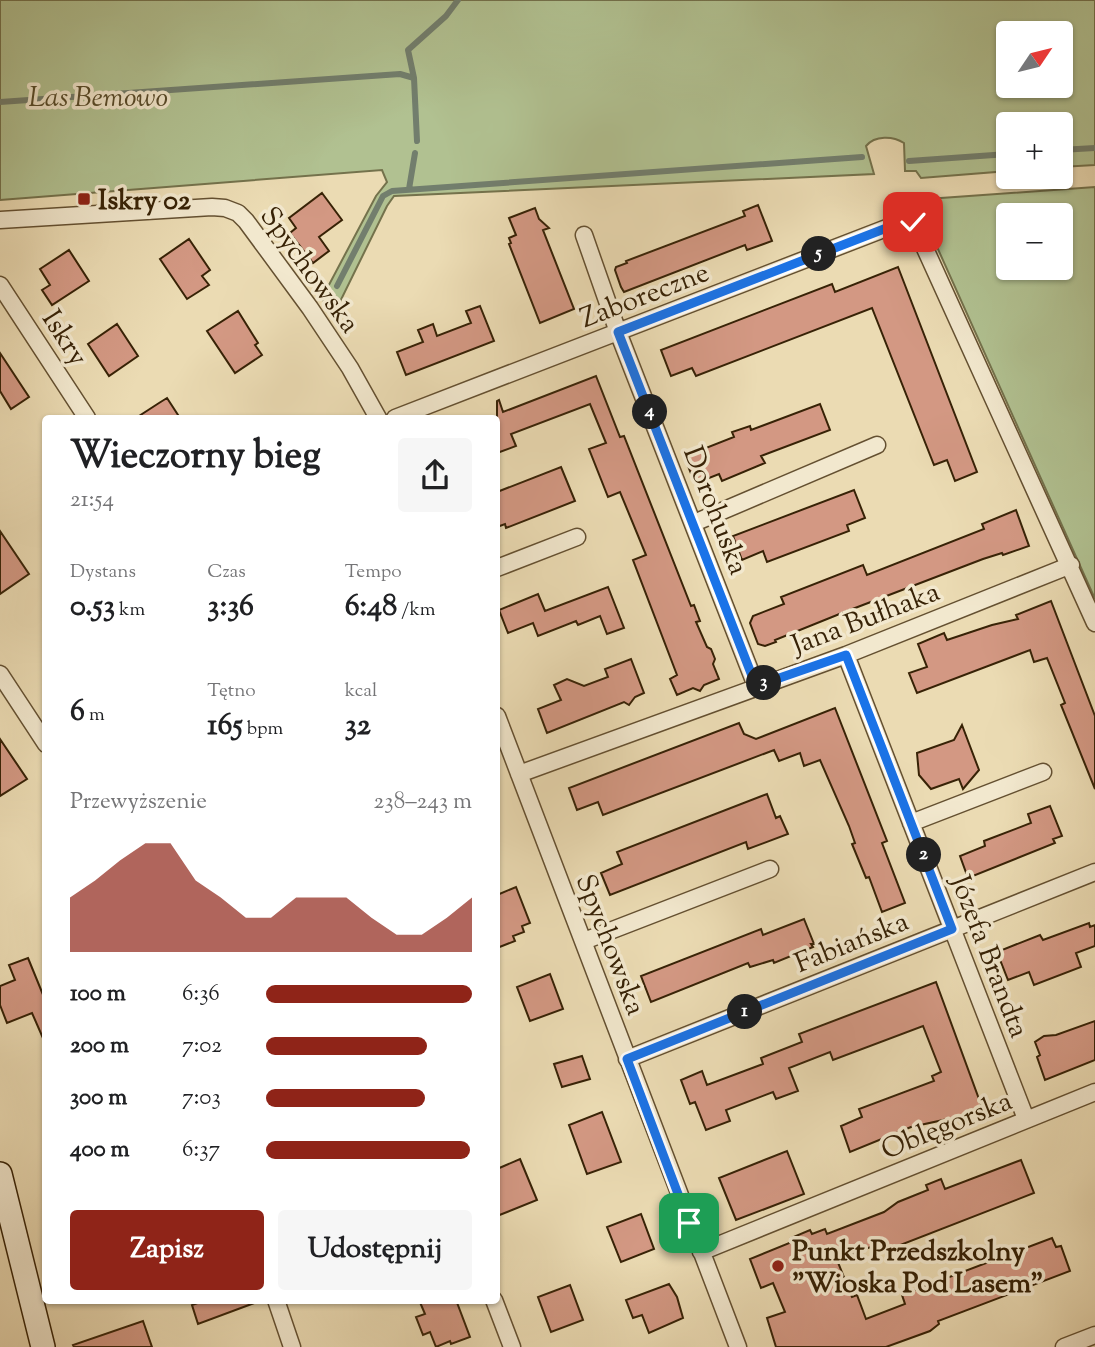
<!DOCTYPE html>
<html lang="pl">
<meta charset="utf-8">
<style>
:root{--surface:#fff;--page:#f6f6f6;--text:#202124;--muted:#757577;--accent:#8f2418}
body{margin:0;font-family:"Sorts Mill Goudy",serif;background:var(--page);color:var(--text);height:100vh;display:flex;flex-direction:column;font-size:26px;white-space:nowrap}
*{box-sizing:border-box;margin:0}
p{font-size:23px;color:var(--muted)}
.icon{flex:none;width:38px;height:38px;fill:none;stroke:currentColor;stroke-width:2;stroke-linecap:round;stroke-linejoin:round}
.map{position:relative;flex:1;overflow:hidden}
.details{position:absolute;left:42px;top:415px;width:458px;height:889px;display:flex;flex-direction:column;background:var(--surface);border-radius:7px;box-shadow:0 2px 5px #0004}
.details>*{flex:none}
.needle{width:46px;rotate:55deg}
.tools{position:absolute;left:996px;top:21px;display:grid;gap:14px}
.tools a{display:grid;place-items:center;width:77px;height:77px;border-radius:7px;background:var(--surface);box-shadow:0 2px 5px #0004;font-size:35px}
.pin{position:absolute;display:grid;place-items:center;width:60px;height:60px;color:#fff;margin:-30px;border-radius:14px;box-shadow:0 4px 10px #0006}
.km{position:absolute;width:35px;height:35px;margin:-18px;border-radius:50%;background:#222;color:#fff;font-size:19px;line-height:35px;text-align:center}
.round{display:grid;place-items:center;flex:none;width:74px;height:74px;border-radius:7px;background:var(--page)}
.overview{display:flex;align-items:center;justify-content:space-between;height:119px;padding:0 28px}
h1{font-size:38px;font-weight:800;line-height:52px}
.stats{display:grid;grid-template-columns:repeat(3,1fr);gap:10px;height:119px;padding:7px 28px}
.stats div{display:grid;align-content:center}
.stats b{font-size:30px;font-weight:800}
.stats small{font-size:19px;font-weight:400}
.stats p{font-size:19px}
.chart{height:196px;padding:14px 28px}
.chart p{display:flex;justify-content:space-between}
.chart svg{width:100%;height:126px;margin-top:7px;fill:var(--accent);opacity:.7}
.primary-button{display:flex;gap:14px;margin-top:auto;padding:14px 28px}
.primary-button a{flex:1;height:80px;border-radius:7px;background:var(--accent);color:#fff;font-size:28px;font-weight:800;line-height:80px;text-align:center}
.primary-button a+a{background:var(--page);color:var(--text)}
ul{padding:0 28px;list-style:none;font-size:23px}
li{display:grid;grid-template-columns:112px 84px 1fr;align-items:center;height:52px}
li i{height:18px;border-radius:9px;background:var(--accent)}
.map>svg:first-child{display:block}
.green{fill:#b1c191;stroke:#74724c;stroke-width:2;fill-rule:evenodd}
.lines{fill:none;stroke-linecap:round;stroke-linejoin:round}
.stream{stroke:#727e6d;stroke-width:6}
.building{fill:#d39883;stroke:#372206;stroke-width:2}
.street-casing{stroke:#645031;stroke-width:19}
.secondary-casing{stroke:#372206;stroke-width:26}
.street{stroke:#f2e8ce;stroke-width:16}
.secondary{stroke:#f2e8ce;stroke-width:23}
.route-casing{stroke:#fff;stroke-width:14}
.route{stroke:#1a73e8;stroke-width:9}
.poi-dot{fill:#8f2418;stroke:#f2e8ce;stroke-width:2.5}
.labels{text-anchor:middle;stroke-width:7;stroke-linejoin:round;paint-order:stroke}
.park-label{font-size:28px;font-style:italic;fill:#564a29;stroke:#f2e8ce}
.poi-label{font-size:28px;font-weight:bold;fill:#372206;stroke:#f2e8ce;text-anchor:start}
.street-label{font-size:28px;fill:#372206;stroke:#f2e8ce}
</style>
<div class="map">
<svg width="1095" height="1347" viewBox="0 0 1095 1347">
<rect width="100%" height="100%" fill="#ebdbb3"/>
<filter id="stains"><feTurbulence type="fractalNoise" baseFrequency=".00286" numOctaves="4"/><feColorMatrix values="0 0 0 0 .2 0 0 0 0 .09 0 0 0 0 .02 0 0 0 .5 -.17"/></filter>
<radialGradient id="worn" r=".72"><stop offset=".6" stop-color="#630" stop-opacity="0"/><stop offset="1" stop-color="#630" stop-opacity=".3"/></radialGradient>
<path class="green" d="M0,0H1095V165L1061,167L1060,124H1008V171L921,178L916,171H905L904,143C893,136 875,135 866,146L874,174L394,196L387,206L332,318L322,298L376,196L387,182L382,170L0,200ZM1060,33V86H1008V33Z
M1095,187V599L920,209L921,205L927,199ZM1060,215V268H1008V215Z"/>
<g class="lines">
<path class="stream" d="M0,102L400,74L414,78
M417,141L414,78L408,50L446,16L458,0
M1060,150L1095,148
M909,161L1008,154
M409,189L415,153
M337,286L383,196L392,191L862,157"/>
</g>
<path class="building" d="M322,193L342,220L319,237L329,251L313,263L290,233L296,228L289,218Z
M758,205L772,241L747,250L745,245L624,292L621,287L615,270L616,267L627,263L626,261L745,216L743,211Z
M535,208L539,219L549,228L543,230L574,309L540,323L509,244L511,243L509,238L516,235L509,218Z
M189,239L210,270L202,276L209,285L187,299L160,259Z
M69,250L89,281L52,305L42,290L50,285L40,269Z
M898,267L977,472L955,481L947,460L934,465L872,308L696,376L692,368L671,376L661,350L832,284L835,292Z
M480,306L494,341L406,375L397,352L423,342L418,330L433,324L437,336L471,323L466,311Z
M238,311L258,343L255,345L262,355L235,373L207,331Z
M117,324L138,356L109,376L88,344Z
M0,353L29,397L11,409L0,391Z
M596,376L620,437L624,436L691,606L694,605L700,621L696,622L707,647L711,649L715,659L713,664L719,679L704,685L700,691L693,688L677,695L670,679L677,675L633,560L646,555L620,492L608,497L589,449L606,443L590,404L511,434L516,446L497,453V401L499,400L503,412Z
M167,398L180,418H136L159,403Z
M820,404L830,430L761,456L765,463L722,481L719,474L704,480L703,478L694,481L688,466L692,465L688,455L734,437L732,432L750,426L751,430Z
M561,467L575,501L506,528L505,524L497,527V492Z
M854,490L865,518L847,525L849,531L767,562L763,551L742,560L733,536Z
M1016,510L1029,546L1003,555L1002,553L983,559L842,613L775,640L776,642L765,646L758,644L750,623L753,616L784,604L781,597L863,565L867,575L984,529L982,524Z
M0,531L29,574L0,594Z
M608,587L624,628L607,634L600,616L578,625L576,621L538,636L533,623L508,633L499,610L538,594L545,611Z
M1051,601L1095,716V789L1061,705L1065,703L1047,658L1034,662L1030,650L917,693L909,673L927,667L918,644L944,633L947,640L992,625L1018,619L1016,615Z
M631,659L644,693L635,697L629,705L624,702L547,733L538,709L561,700L554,685L567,679L584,686L608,677L605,669Z
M835,708L887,841L882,843L905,903L882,912L869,877L866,878L852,844L855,843L849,826L820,760L804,766L800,753L779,761L774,750L603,815L598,802L577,810L569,788L739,723L744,734L756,739Z
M962,725L979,770L963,789L959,779L931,789L919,775L917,753L954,740Z
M0,739L27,779L0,796Z
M767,794L776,818L780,816L788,834L748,849L746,842L610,895L601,873L622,864L617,852Z
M1050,806L1062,836L1053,839L1055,843L968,878L960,856L985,846L984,841L1031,823L1028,814Z
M516,887L530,923L522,926L524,932L513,936L515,941L497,948V895Z
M804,919L814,944H811L813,947L774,963L773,960L750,967L748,963L651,1002L641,976L761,929L763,935Z
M1089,923L1090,927L1095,925V946L1076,953L1081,967L1034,985L1029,972L1008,980L997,952L1040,935L1043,940Z
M28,958L46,1002V1045L32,1013L7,1023L0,1005V986L15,980L9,965Z
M550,974L563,1009L530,1021L517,987Z
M936,982L983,1110L950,1123L948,1119L911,1127L850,1152L841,1126L862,1117L859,1109L934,1081L932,1076L941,1072L923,1026L833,1060L830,1052L789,1068L798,1091L776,1099L773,1092L726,1110L730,1121L706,1130L695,1102L690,1104L681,1080L702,1071L707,1085L763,1064L761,1058L802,1042L799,1034Z
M1095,1021V1060L1045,1080L1037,1057L1040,1055L1035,1042L1044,1036L1056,1035Z
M582,1056L590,1079L562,1087L554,1064Z
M602,1112L621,1162L587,1174L569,1125Z
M787,1151L804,1194L736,1220L719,1178Z
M520,1159L537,1200L497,1216V1169Z
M1021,1160L1034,1193L885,1251L881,1243L837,1260L852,1297L857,1295L866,1319L905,1304L902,1295L1052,1238L1056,1247L1061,1246L1070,1271L938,1321L939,1324L930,1331L886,1347H776L767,1318L785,1312L773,1283L761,1288L750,1259L792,1242L791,1238L810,1230L812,1234L825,1229L827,1234L884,1212L898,1202L928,1190L926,1185L941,1179L945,1189Z
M641,1214L654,1249L621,1262L607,1227Z
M669,1284L677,1297L683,1318L649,1333L642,1315L633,1318L626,1300Z
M570,1285L583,1320L551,1332L538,1297Z
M206,1300H257V1302L198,1324L192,1305Z
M419,1300H456L470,1337L451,1344L450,1341L436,1347L430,1332L423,1335L416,1317L425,1314Z
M143,1321L152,1347H74L73,1345Z"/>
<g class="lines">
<defs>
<path id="street" d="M0,220L212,207L225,208L238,213L246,221L310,308L350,368L378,418
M584,235L618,332L756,686
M0,285L87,418
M395,418L902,222H913L1095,623
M694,523L877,445
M497,568L577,537
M846,655L1026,1119
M0,674L46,744
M497,716L738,1347
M519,774L846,655L1071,565
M911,823L1043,772
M584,941L770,869
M627,1059L1095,872
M701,1252L1095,1092
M276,1300L292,1347
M494,1300L512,1347
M1064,1347L1095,1335"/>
<path id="secondary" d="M0,1174L43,1347"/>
</defs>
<use href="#street" class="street-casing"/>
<use href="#secondary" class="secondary-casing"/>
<use href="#street" class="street"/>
<use href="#secondary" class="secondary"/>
</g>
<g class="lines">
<defs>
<path id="route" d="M689,1223L627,1059L952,929L846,655L756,686L618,332L902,222H913"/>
</defs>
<use href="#route" class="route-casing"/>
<use href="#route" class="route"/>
</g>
<g class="poi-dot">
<rect x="77" y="192" width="14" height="14" rx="3.5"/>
<circle cx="778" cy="1266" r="7"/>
</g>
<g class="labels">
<g class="park-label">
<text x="98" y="106">Las Bemowo</text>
</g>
<g class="poi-label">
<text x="98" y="209">Iskry 02</text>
<text x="792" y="1260">Punkt Przedszkolny<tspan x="792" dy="32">"Wioska Pod Lasem"</tspan></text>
</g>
<g class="street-label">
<text transform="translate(311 269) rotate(54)" y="10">Spychowska</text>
<text transform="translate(644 294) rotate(-21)" y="10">Zaboreczne</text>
<text transform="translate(66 337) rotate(57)" y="10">Iskry</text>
<text transform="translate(717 510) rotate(69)" y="10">Dorohuska</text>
<text transform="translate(865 617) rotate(-21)" y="10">Jana Bułhaka</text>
<text transform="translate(851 941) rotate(-22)" y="10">Fabiańska</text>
<text transform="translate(612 944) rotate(69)" y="10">Spychowska</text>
<text transform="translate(991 956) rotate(69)" y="10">Józefa Brandta</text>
<text transform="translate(946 1124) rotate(-22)" y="10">Oblęgorska</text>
</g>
</g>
<rect width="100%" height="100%" filter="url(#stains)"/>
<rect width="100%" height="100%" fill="url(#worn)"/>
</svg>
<div class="tools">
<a><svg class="needle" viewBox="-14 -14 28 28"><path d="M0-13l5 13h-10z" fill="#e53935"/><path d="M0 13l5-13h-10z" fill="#757577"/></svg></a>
<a>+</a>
<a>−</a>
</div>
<div class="pin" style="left:689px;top:1223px;background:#1e9e55"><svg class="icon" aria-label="arrive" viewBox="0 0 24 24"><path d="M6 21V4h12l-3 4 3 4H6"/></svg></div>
<div class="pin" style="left:913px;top:222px;background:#d93025"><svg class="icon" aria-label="check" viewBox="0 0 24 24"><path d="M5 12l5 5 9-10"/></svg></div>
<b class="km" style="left:745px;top:1012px">1</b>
<b class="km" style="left:924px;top:855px">2</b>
<b class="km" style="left:764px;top:683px">3</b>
<b class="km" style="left:650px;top:412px">4</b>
<b class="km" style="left:819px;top:254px">5</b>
<section class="details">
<div class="overview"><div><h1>Wieczorny bieg</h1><p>21:54</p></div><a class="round"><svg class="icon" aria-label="share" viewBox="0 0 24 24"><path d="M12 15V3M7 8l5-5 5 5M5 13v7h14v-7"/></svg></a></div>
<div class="stats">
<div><p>Dystans</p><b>0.53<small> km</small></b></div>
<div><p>Czas</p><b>3:36</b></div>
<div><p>Tempo</p><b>6:48<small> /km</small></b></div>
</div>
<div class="stats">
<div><b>6<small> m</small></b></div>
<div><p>Tętno</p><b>165<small> bpm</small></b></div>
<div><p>kcal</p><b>32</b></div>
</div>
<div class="chart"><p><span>Przewyższenie</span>238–243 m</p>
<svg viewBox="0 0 160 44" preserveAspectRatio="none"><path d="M0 44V25L10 19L20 12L30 6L40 6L50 19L60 25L70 32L80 32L90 25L100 25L110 25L120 32L130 38L140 38L150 32L160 25V44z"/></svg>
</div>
<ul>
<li><b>100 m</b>6:36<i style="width:100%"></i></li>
<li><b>200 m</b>7:02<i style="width:78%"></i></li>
<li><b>300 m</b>7:03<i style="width:77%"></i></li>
<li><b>400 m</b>6:37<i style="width:99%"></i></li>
</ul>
<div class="primary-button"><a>Zapisz</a><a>Udostępnij</a></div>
</section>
</div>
